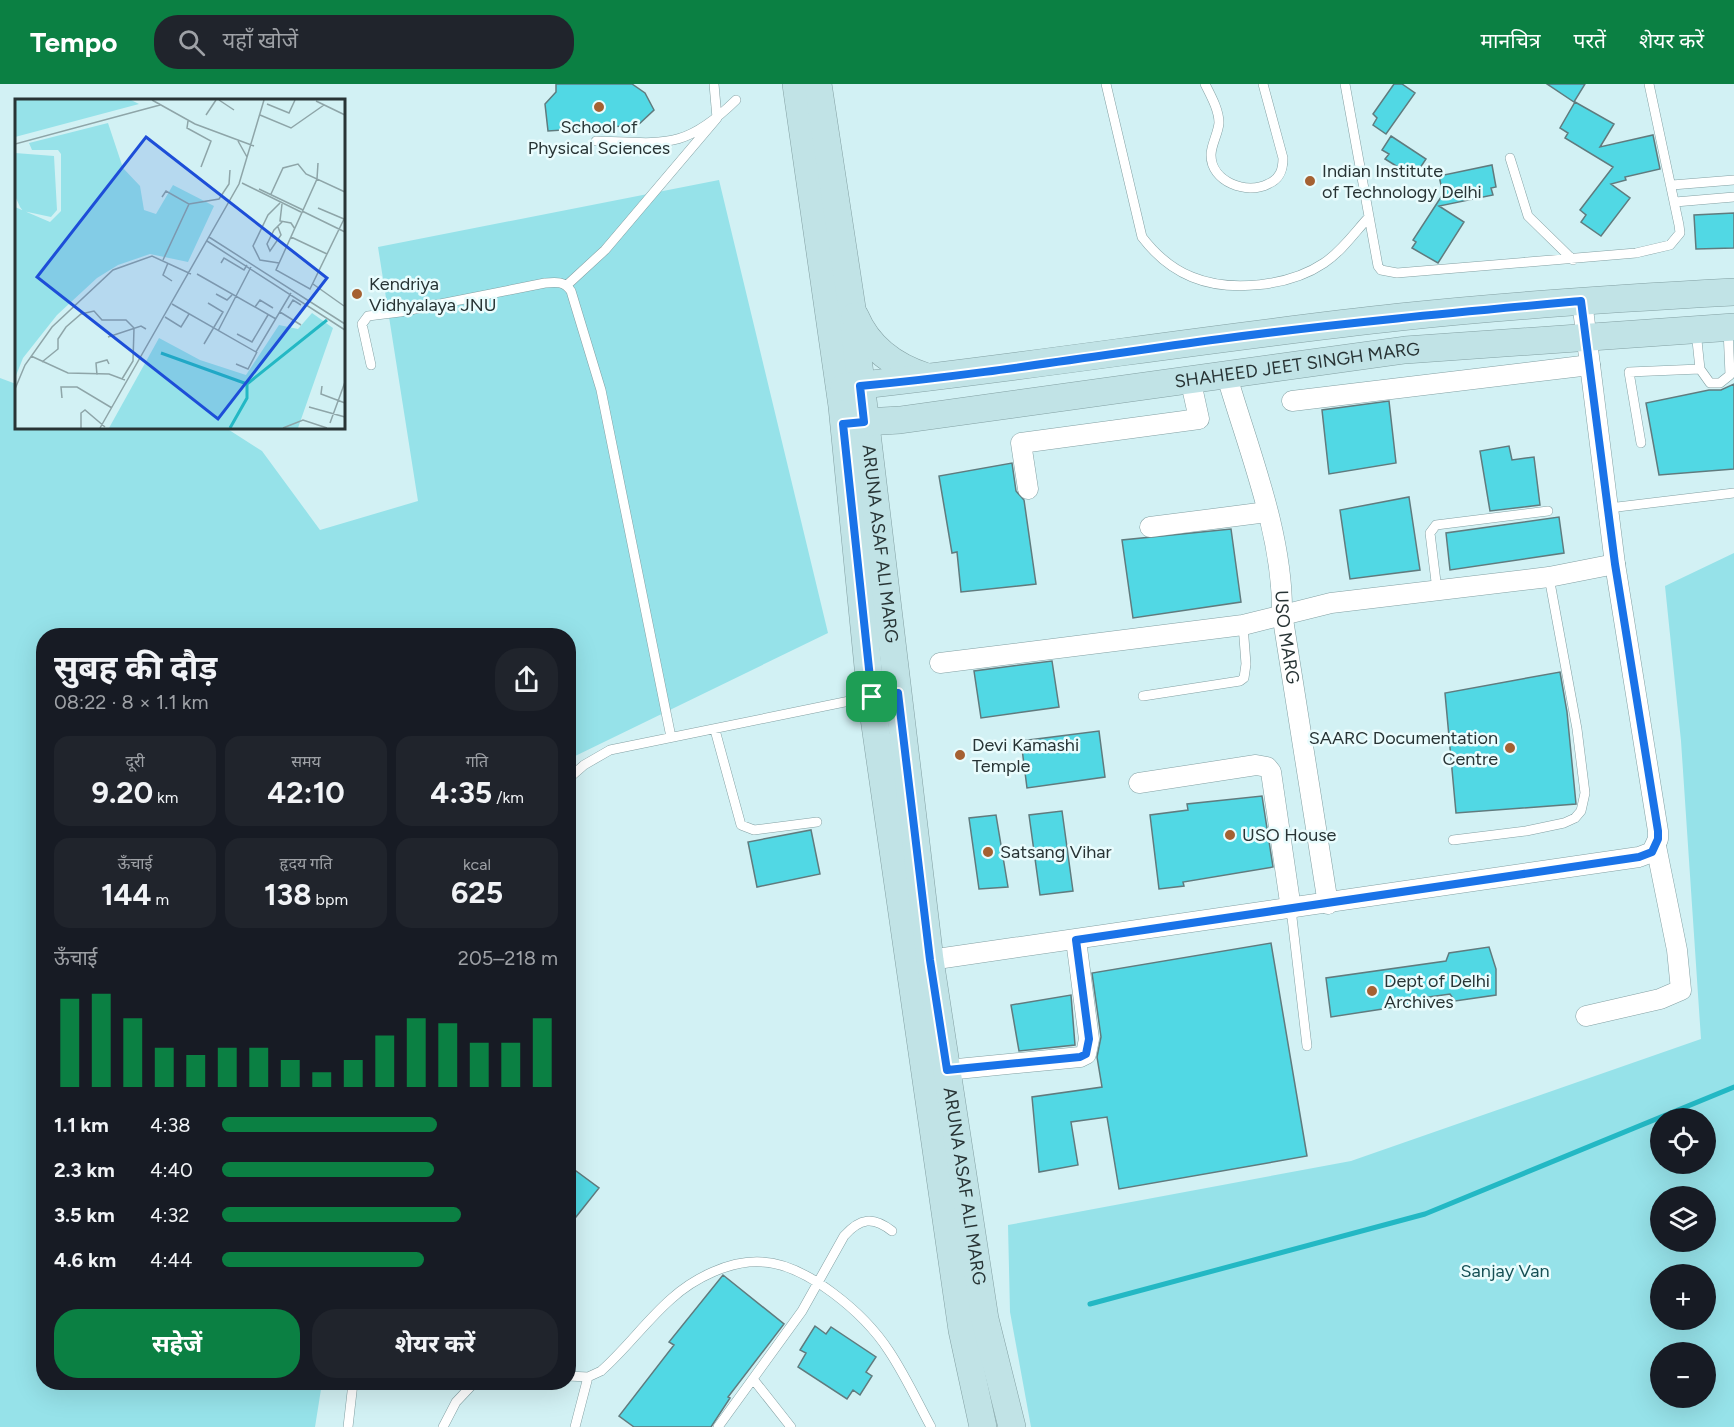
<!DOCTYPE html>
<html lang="hi">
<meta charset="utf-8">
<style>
:root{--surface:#171b24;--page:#20242c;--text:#f1f3f6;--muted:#9ea1a6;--accent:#0b8043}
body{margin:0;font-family:Figtree,"Noto Sans Devanagari",sans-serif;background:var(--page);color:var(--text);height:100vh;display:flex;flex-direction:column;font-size:22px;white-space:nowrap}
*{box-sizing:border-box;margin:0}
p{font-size:20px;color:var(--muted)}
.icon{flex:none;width:33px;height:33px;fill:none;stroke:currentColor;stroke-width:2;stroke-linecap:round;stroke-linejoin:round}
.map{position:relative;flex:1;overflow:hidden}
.sheet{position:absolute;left:36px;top:544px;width:540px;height:762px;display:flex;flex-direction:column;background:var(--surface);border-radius:24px;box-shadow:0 6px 24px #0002}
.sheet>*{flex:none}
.fabs{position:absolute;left:1650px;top:1024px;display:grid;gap:12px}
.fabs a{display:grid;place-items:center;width:66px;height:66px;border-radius:50%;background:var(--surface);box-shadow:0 6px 24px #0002;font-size:30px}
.pin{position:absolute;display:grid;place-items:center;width:51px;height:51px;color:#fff;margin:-26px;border-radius:12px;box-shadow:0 3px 9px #0006}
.round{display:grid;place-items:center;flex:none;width:63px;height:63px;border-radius:24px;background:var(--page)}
.overview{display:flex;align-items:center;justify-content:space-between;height:102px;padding:0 18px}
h1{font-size:33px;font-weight:700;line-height:45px}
.stats{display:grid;grid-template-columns:repeat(3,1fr);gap:9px;height:102px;padding:6px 18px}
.stats div{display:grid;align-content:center;border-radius:15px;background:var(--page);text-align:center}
.stats b{font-size:30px;font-weight:700}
.stats small{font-size:16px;font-weight:400}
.stats p{font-size:16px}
.chart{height:168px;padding:12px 18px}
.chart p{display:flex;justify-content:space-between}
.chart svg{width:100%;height:108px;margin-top:6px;stroke:var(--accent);stroke-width:6}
.action{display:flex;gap:12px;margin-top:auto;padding:12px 18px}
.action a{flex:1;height:69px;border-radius:24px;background:var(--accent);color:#fff;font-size:24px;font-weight:700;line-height:69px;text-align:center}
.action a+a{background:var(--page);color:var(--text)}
ul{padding:0 18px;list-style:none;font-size:20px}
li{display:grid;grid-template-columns:96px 72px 1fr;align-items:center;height:45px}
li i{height:15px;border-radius:8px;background:var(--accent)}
header{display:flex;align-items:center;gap:36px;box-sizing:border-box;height:84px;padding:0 30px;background:var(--accent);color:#fff}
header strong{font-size:28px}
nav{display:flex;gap:33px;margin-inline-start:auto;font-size:21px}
.search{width:420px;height:54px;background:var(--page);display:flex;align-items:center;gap:15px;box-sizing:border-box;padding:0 21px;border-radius:24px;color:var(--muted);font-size:22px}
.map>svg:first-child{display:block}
.green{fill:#96e2e9;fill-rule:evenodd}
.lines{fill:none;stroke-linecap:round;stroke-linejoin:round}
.stream{stroke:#23b8c4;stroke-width:5}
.building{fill:#51d8e4;stroke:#607b7e;stroke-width:1.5}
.service-casing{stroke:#83a0a3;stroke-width:10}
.minor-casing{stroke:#83a0a3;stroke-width:21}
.secondary-casing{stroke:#83a0a3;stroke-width:28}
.service{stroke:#fff;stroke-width:9}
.minor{stroke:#fff;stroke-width:20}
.secondary{stroke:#c1e3e6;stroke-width:27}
.route-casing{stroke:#fff;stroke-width:12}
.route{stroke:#1a73e8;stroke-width:8}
.poi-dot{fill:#a56132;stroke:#e9fcfd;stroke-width:2}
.labels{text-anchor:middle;stroke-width:5;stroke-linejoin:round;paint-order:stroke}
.poi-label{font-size:18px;fill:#283435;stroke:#e9fcfd;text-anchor:start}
.street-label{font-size:18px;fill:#283435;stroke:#e9fcfd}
.park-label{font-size:18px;fill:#165055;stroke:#e9fcfd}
.inset-river{fill:none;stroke:#23b8c4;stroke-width:3}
.inset-road{fill:none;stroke:#8ea5a8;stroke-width:1.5}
.view{fill:#1d4ed8;fill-opacity:0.15;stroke:#1d4ed8;stroke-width:3}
.inset-edge{fill:none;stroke:#283435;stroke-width:3}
</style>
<header>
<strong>Tempo</strong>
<div class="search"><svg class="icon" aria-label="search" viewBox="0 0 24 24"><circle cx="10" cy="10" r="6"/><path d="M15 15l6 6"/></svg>यहाँ खोजें</div>
<nav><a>मानचित्र</a><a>परतें</a><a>शेयर करें</a></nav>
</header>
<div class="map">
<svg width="1734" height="1343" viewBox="0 0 1734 1343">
<rect width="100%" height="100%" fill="#d2f1f4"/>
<path class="green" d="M719,96L828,549L569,675L568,552H44V1299H322L315,1343H0V294L16,300V344H226L262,367L320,446L418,417L378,163Z
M1734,469V1343H1031L1010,1228L1008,1141L1351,1077L1701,955L1681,657L1665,502ZM1660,1035H1706V1080H1660ZM1660,1113H1706V1158H1660ZM1660,1191H1706V1236H1660ZM1660,1269H1706V1314H1660Z"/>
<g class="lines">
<path class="stream" d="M1090,1220L1425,1130L1734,1003"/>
</g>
<path class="building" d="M556,0H632L645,9L654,26L638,41L548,47L545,20L556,8Z
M1394,0H1402L1415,9L1386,50L1373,41L1377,34L1373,30Z
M1547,0H1585L1574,18Z
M1575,18L1614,40L1600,63L1653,51L1660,85L1625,93L1626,96L1611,100L1630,114L1601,152L1581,138L1586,131L1580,126L1613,83L1565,54L1568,49L1560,44Z
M1391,52L1426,75L1414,93L1385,75L1389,70L1382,66Z
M1492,81L1496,103L1491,104L1493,111L1439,122L1464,138L1438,179L1412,164L1416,158L1413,156L1443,110L1439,92Z
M1734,129V164L1696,165L1694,131Z
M1734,300V385L1659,391L1646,319L1709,306H1721Z
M1389,317L1396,379L1329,390L1322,326Z
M1509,362L1512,376L1534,373L1540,421L1490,427L1480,367Z
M1012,379L1016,407L1024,416L1036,500L961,508L957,468L952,469L939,392Z
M1409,413L1420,486L1350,495L1340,426Z
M1559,433L1564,469L1450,486L1446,449Z
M1231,445L1241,518L1133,534L1122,456Z
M1052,577L1059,623L981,634L974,587Z
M1560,588L1567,628L1576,720L1456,729L1445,609Z
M1099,647L1105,693L1027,704L1021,657Z
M1262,712L1273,783L1183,798L1184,802L1159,805L1150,731L1188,726L1187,720Z
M1062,727L1073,807L1040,811L1029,731Z
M996,731L1008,803L979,805L969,734Z
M811,746L820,790L757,803L748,758Z
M1271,859L1307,1072L1119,1105L1107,1033L1071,1038L1078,1081L1039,1088L1032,1013L1102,1003L1097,973L1101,953L1092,889Z
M1489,863L1496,885V911L1455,917L1450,910L1415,915V920L1331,933L1326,894L1446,877L1449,869Z
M1071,911L1075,961L1019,967L1011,921Z
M568,1081L599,1104L568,1143Z
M723,1191L784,1240L728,1313L730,1314L711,1343H634L619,1332L674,1261L669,1258Z
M815,1242L826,1250L831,1243L876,1273L866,1288L872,1292L860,1311L853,1306L847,1315L798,1283L806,1269L800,1266Z"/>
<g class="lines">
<defs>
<path id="service" d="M1106,0L1142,153C1155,170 1172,185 1192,193C1231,209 1290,202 1324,179C1342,167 1355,148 1369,133
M1205,0C1211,12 1219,26 1219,39C1218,50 1211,61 1211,71C1211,98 1247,111 1268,100C1280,95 1283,86 1283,74L1263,0
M1345,0L1378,182L1381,186L1397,189L1636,169L1670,161L1680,149L1679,141L1649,0
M596,57C663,59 684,67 736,16
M1510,74L1528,132L1573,176
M1672,101L1734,96
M1675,118L1734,113
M567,201L605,166L717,34L714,0
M1696,247L1700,285L1710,299H1720L1730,291L1728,245
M371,281L362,240L368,232L400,228L545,199C556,198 564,197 571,207L601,306L671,653
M1641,359L1629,288L1700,285
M1609,424L1734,409
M1437,506L1430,449L1436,441L1548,427
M1143,612L1240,597L1244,594L1246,580L1243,541
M715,646L741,741L754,746L817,738
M568,695L584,681L610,666L869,613
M1453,756L1526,747L1564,739L1575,734L1581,727L1585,709L1577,645L1549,493
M1291,825L1307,962
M568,1292L588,1293L601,1287C626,1265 646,1237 671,1215C694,1194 730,1176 762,1178C807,1180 865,1230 889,1267C905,1291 917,1317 931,1343
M753,1295L791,1343
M348,1343L353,1299
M443,1343L456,1318L474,1299
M575,1343L588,1293
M718,1343L802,1227L844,1152C860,1134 873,1132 892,1147"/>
<g id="minor">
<path id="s1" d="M1226,289C1248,365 1283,449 1282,529L1328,820"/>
<path d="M1292,317L1590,281"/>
<path d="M1028,405L1021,359L1199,335L1190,294"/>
<path d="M1150,443L1267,428"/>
<path d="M940,579L1243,541L1331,519L1549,493L1615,480"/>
<path d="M1139,699L1256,681L1267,683L1271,688L1291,825"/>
<path d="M930,876L1639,773L1652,768L1658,755V747L1615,480L1582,217"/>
<path d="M1586,932L1660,915L1681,906L1677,866L1656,762"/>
<path d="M947,986L1080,973L1086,970L1089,955L1076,856"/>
</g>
<g id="secondary">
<path d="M796,0L842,322L871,613L962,1246L983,1343"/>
<path id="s2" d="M818,0L852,224L930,876L985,1235L1012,1343"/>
<path d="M855,232C868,263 895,283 927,293"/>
<path d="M844,303C1030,283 1214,253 1400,233C1511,221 1623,214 1734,208"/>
<path id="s3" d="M847,339L900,336L1405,266L1734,243"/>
</g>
</defs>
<use href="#service" class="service-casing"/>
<use href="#minor" class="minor-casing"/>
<use href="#secondary" class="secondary-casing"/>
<use href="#service" class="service"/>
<use href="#minor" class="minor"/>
<use href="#secondary" class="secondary"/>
</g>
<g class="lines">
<defs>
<path id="route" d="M1581,217L1615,480L1658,747V755L1652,768L1639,773L1076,856L1089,955L1086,970L1080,973L947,986L930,876L898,609L872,613L843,340L864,338L860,302C981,291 1100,271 1220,255C1340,239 1461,228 1581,217Z"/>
</defs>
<use href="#route" class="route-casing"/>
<use href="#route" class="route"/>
</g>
<g class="poi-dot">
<circle cx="599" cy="23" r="6"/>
<circle cx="1310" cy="97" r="6"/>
<circle cx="357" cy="210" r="6"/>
<circle cx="1510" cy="664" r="6"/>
<circle cx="960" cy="671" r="6"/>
<circle cx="1230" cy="751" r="6"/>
<circle cx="988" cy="768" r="6"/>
<circle cx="1372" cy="907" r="6"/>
</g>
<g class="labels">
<g class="poi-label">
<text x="599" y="49" text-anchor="middle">School of<tspan x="599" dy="21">Physical Sciences</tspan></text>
<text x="1322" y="93">Indian Institute<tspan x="1322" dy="21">of Technology Delhi</tspan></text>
<text x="369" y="206">Kendriya<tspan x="369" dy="21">Vidhyalaya JNU</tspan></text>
<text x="1498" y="660" text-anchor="end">SAARC Documentation<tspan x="1498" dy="21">Centre</tspan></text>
<text x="972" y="667">Devi Kamashi<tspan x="972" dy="21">Temple</tspan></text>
<text x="1242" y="757">USO House</text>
<text x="1000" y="774">Satsang Vihar</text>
<text x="1384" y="903">Dept of Delhi<tspan x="1384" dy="21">Archives</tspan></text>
</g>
<g class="street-label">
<text dy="6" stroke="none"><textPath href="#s3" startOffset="454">SHAHEED JEET SINGH MARG</textPath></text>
<text dy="6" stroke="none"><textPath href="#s2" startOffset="464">ARUNA ASAF ALI MARG</textPath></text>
<text dy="6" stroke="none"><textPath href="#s1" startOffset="272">USO MARG</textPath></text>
<text dy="6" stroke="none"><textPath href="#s2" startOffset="1112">ARUNA ASAF ALI MARG</textPath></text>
</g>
<g class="park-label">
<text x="1505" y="1193">Sanjay Van</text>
</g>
</g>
<g transform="translate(15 15)">
<rect width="330" height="330" fill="#d2f1f4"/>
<path d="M0,1H116L124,5L0,38ZM93,24L108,69L125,87L129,111L141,115L158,86L199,107L173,163L135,155L103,166L82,179L42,216L8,259L0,279V108L35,123L46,112V55L43,51H17L14,44ZM0,54L39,57L42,111L36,118L8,112L5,108L0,97ZM297,214L318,229L283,329H94L144,239L185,261L231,276L264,226L283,230Z" fill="#96e2e9"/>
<path class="inset-river" d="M146,254L232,285L312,221M215,329L232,299V285"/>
<path class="inset-road" d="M137,1L180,25L239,47M204,1L219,11M301,2L330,16M252,5L274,14L280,1M191,16L201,1M245,16L276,29L309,6M173,22L172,29L196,42L186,68M223,42L232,58M0,57V45L145,6M303,64L302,80L261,171L295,190L330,118M227,84L286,113M244,90L288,111M256,95L268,69L283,65L291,75L330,93M147,98L151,92L174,105L148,161M174,105L204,100L214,85L215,71M267,105L265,122L276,124L280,130M303,109L329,120M287,112L330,133M263,128L266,136L255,152L252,145L259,131L267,123M194,138L330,225M276,138L312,155M192,142L330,231M153,164L148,176L157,182M206,164L209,159L229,171L232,166M264,164L245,161L238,147L253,116L265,104M182,175L261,220M298,185L329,207M201,195L212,201L217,196M157,205L241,253L276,194M240,208L245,201L258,209M273,209L278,201L286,206M265,213L286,226M150,218L166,228L174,215M203,232L236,168M222,235L237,243L253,216M93,238L126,227L131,230M189,245L208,213L193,204M16,257L53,274L94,275L110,281M27,263L43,250V240L51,228L66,215L79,212L87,221H111L119,229L118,262L107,280M221,265L233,270L242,253M82,276L81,264L92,261L94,265M307,287L306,295L330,304M0,290L10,266L37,228L98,171L137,157L176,175M47,299L46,288H62L97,309M294,308L330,318M315,324L330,283M66,329V314L70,311L90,328M85,329L224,85L249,1M268,329L288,321L312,329"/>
<path class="view" d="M131,38L312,179L203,320L22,178Z"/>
<rect width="330" height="330" class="inset-edge"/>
</g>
</svg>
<div class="fabs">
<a><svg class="icon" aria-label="locate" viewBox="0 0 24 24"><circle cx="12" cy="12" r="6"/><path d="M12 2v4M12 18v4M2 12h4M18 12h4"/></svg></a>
<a><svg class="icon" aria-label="layers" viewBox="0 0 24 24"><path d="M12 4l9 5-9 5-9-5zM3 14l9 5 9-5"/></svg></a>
<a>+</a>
<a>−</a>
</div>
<div class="pin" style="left:872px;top:613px;background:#1e9e55"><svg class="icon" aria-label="arrive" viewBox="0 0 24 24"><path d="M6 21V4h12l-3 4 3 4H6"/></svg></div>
<section class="sheet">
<div class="overview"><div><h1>सुबह की दौड़</h1><p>08:22 · 8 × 1.1 km</p></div><a class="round"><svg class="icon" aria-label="share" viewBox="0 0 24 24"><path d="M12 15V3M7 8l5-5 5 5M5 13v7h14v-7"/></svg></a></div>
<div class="stats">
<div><p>दूरी</p><b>9.20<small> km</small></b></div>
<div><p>समय</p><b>42:10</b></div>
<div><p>गति</p><b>4:35<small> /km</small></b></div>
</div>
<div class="stats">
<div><p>ऊँचाई</p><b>144<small> m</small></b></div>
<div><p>हृदय गति</p><b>138<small> bpm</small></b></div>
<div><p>kcal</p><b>625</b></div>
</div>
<div class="chart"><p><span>ऊँचाई</span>205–218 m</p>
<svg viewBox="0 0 160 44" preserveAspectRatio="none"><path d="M5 44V8M15 44V6M25 44V16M35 44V28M45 44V31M55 44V28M65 44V28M75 44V33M85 44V38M95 44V33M105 44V23M115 44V16M125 44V18M135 44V26M145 44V26M155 44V16"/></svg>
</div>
<ul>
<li><b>1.1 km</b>4:38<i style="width:64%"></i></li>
<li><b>2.3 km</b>4:40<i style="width:63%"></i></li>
<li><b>3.5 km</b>4:32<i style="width:71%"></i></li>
<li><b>4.6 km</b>4:44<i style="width:60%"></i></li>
</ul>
<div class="action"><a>सहेजें</a><a>शेयर करें</a></div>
</section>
</div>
